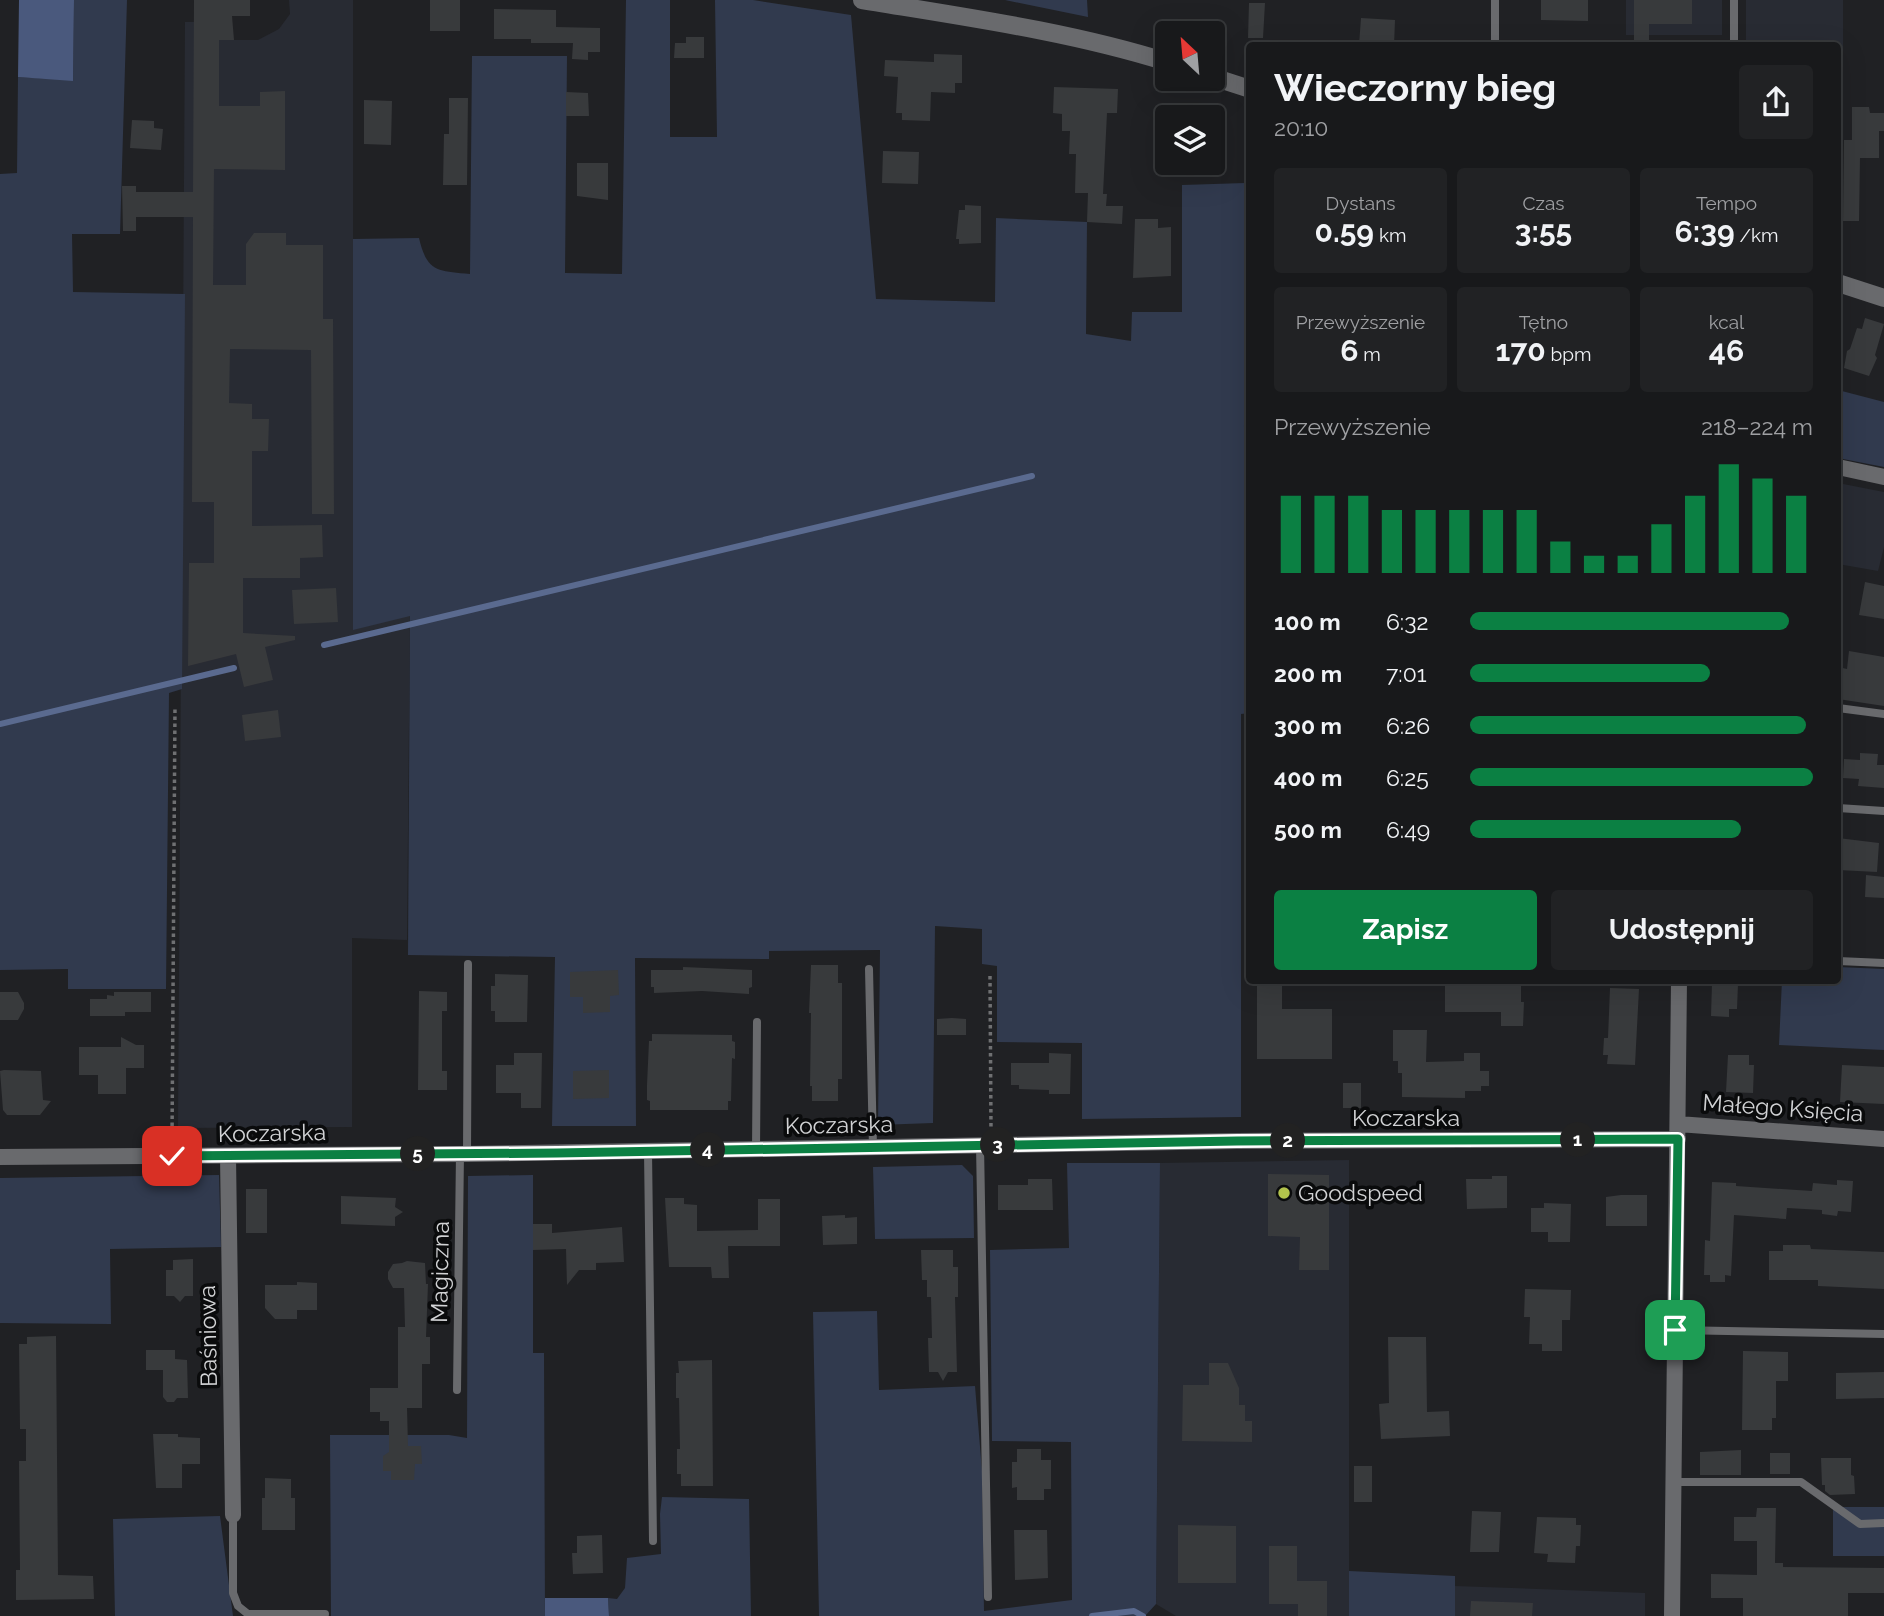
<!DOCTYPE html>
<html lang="pl">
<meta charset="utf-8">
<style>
:root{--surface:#18191b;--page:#212224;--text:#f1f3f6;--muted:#9fa0a3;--line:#36383a;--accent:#0b8043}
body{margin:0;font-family:Raleway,sans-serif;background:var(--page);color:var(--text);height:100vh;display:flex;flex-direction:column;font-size:26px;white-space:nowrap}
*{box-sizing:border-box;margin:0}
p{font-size:23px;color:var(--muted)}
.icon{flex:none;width:38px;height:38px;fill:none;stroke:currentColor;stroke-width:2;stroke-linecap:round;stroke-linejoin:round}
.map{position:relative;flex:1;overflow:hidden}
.sheet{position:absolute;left:1246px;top:42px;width:595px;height:942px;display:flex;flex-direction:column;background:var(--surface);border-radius:7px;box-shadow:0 7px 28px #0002,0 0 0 2px var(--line)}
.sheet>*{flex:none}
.needle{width:46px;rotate:334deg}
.fabs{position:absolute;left:1155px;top:21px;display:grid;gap:14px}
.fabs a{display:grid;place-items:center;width:70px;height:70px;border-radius:7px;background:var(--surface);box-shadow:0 7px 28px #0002,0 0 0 2px var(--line);font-size:35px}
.pin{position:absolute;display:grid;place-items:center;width:60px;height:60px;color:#fff;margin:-30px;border-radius:14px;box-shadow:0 4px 10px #0006}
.km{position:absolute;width:35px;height:35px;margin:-18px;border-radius:50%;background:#222;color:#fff;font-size:19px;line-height:35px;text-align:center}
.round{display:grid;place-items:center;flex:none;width:74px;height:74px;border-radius:7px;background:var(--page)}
.overview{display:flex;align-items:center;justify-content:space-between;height:119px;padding:0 28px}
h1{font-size:38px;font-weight:700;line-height:52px}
.stats{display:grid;grid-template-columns:repeat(3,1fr);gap:10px;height:119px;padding:7px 28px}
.stats div{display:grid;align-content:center;border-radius:7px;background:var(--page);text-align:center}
.stats b{font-size:30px;font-weight:700}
.stats small{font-size:19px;font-weight:400}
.stats p{font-size:19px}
.chart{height:196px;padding:14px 28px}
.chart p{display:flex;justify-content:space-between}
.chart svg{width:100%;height:126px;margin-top:7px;stroke:var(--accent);stroke-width:6}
.button{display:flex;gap:14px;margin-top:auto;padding:14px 28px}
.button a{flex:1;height:80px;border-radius:7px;background:var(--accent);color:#fff;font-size:28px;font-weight:700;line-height:80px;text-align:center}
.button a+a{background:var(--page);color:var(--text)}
ul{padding:0 28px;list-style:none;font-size:23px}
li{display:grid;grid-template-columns:112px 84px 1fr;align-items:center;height:52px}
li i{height:18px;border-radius:9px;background:var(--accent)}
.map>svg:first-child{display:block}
.built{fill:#282b33}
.green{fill:#313a4e}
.forest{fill:#4a597d}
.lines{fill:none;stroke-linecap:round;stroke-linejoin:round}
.stream{stroke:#5a6a8f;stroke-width:6}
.building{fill:#383a3c}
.path{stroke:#6f7072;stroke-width:3.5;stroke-dasharray:3.5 3.5;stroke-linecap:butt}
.service{stroke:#696a6d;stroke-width:8}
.minor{stroke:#696a6d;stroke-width:16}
.tertiary{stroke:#696a6d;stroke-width:18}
.route-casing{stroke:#fff;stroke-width:14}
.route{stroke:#0b8043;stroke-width:9}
.poi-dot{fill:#b2c34c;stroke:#0a0b0c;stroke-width:2.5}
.labels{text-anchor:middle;stroke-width:7;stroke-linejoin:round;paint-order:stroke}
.street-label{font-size:23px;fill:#d1d2d4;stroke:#0a0b0c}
.poi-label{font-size:23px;fill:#d1d2d4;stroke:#0a0b0c;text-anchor:start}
</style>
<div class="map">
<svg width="1884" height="1616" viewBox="0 0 1884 1616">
<rect width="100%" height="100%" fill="#202124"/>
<path class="built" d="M289,0H353V629L410,615L407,940L352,938V1127L178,1128L185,22H219V40H258L279,29L290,14Z
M1626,0H1722V35H1626Z
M1746,0H1843V99H1838V46L1746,45Z
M1838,483L1884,492V547L1878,571L1838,564Z
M1349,1160V1616H1176L1156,1604L1160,1163Z
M1455,1586L1645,1593V1616H1455Z"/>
<path class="green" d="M74,0H127L120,234H72L73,292L185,294L182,689L169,693L166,989H68V969L0,970V174L17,173L18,77L73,80Z
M626,0H670V137H717L715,0H753L851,15L876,299L995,302L996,218L1087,222L1086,334L1131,341L1132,312H1182V185L1245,183L1244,427L1250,428V713L1241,714V1117L1082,1119V1043L997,1042V966L982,964V929L935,926L933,1123L878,1125L880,950L769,951V959L635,958L636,1126H552L555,957L408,955L410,616L353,630V239L419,238C427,272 437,271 470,274L472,56H567L565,273L622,274Z
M1005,0H1087L1088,17Z
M1838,99H1843L1842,176H1838Z
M1838,390L1884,402V467L1838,458Z
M1838,967L1884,969V1050L1779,1045L1782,980H1838Z
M1067,1163H1160L1156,1604L1145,1616H819L813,1312L877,1311L879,1390L975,1386L982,1471L984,1611L1072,1600L1071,1442L992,1441L990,1250L1069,1248Z
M962,1165L973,1176L974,1238L875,1239L873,1167Z
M219,1175L221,1247L110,1249L111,1324L0,1323V1178Z
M533,1175V1353H544L545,1616H331L330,1435H449L467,1438L468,1176Z
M662,1497L749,1499L751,1616H609L608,1598L617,1599L625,1588L627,1558L661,1554L660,1514Z
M1833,1507H1884V1556H1833Z
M220,1516L233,1616H115L113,1519Z
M1349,1571L1455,1576V1616H1349Z"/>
<path class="forest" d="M19,0H74L73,81L18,77Z
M545,1598H608L609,1616H545Z"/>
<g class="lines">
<path class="stream" d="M324,645L1032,476
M0,724L234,668
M1092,1616L1134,1611L1143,1616"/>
</g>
<path class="building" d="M194,0H250V16H232L234,40H219V106H260V92L285,91V170L214,169L213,285H246V244L254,233H286V245H323V319H333L334,514H312L311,350L230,349L229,403L252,404V419H269L268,451H252V526L322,525L323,557L300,558V578H243V633L295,636V640L265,647L273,680L244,687L236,654L188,666L189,563H214V502H192L193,217H136V231H123L122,186H136V192H193Z
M430,0H460V31H430Z
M1541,0H1588V21L1541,20Z
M1634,0H1692V24H1649V46H1634Z
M1249,3H1265L1263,38H1248Z
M494,9L556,10V27L600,28V52H588V60L572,59L573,43H531V39H494Z
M1361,18L1395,20L1394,46L1359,45Z
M686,37H704V58H674L675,43H686Z
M934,54L962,55V83H955V93L931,92L930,121L902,120V113H896L898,77L884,76L885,60L934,62Z
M1054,87L1118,89L1117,113H1107L1103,194H1107L1106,206H1123L1122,224L1087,222L1088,193H1075L1076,154H1069L1070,131H1062V114L1053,113Z
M566,92L588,93L589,116H566Z
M449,98H468L467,185H443L444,134H449Z
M364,100L392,101L391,145L364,144Z
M1852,107H1869L1870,113H1884V131H1879V158H1860L1859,221H1843L1844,140H1852Z
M132,120L154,121V128L163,129L161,150L130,148Z
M883,151L919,152L918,184L882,183Z
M577,163H608V200L577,196Z
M965,205L981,206V243L959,244V239H956L959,210H965Z
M1135,219H1158V228L1171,227V276L1133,278Z
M1865,318L1884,324L1875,355L1877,358L1869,376L1844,368L1847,351L1850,349L1857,328L1862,329Z
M1865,582L1884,586V619L1859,615Z
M336,588L338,622L294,624L292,590Z
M1849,651L1884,657V706L1838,699V667L1847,669Z
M278,710L281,737L245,741L242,715Z
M1860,753L1878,754L1877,765H1884V788L1858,786L1859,779L1843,778L1844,759L1860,760Z
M1838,838L1879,843L1877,872L1838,870Z
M1866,875L1884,877V898L1865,897Z
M811,965H838V983H842V1079H838V1101H812V1086H810L811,1013H809Z
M683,967L752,970V987L749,988V994L702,991L654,993V987H651V970H683Z
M618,970L619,995L610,996V1012L583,1013V997H570V972Z
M495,974L528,975L527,1022H495V1011H491V986H495Z
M1257,980H1282V1009H1332V1059H1257Z
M1712,983L1738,984L1737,1009H1729V1017L1711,1016Z
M1445,986H1521V1002H1524L1523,1026H1501V1012H1445Z
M1610,988L1639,989L1635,1065L1607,1064L1608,1055H1603L1604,1038H1608Z
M419,991L447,992V1011H442V1071H447V1090H418Z
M0,992H18L24,1003V1009L18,1020H0Z
M114,992H151V1012H125V1016H90V999H107V995L114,996Z
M952,1018L966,1019V1035H937V1019Z
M1393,1030H1427L1426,1062L1464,1061V1053H1480V1071H1489V1086H1481V1091H1465V1098L1402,1097V1073H1398V1061H1393Z
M652,1034L732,1035V1041L735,1042V1059L732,1058L731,1101H728V1110H650V1101L647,1100V1085L649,1041H652Z
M121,1037L136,1045H144V1068H126V1094H98V1075H79V1047H121Z
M514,1053H542L541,1108H521V1093H496V1065H514Z
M1049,1053L1071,1054L1070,1094H1049V1090L1019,1089V1085H1011V1063H1049Z
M1728,1055H1749V1065H1754L1753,1093L1726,1092Z
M1842,1065L1884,1067V1104L1840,1102Z
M4,1070L41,1071L43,1100L51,1101L40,1115H7L3,1110L0,1071Z
M609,1070V1098L573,1099V1071Z
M1343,1083H1361V1108H1343Z
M1268,1174L1329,1175V1270H1299L1300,1237L1268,1236Z
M1492,1176H1507V1208L1467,1209L1466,1179H1492Z
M1028,1179H1052L1053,1210H998V1185H1028Z
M1837,1180L1853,1181L1851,1212L1838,1211L1837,1216L1822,1214V1210L1787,1208L1786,1219L1734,1215L1731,1276L1725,1275V1282H1710V1275H1704L1705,1240L1710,1241L1712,1182L1736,1183V1186L1812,1191L1813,1183L1837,1185Z
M246,1189H267V1233H246Z
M1621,1195H1647V1226H1606V1197Z
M341,1196L396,1198L395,1207L403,1212L395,1217V1226L341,1224Z
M665,1198H684V1204L697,1205V1231L758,1230V1199H780V1246H728L729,1278H712L711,1267H669Z
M1544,1203L1571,1204L1570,1242H1548V1232H1531V1208H1544Z
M845,1215V1218L857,1217V1244L823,1245L822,1216Z
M533,1224H552V1233L622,1227L624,1262L596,1263V1270H579L567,1285L566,1249L533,1250Z
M1783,1245H1810L1811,1249L1884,1252V1289L1818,1286V1280H1769V1251H1783Z
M921,1250H953V1267H958V1297H955L957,1372H948L943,1381L938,1372H929L928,1338H932L931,1297H927V1280H922Z
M193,1259V1296H185L180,1302L174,1296H166V1270H173V1260Z
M407,1261L425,1263L426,1284H428L426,1337H430V1364H422V1408H407L408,1446H421L422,1464H415L414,1480H391V1471H383V1456L389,1452V1421H380V1412H370V1388H398V1327H405L404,1288H393L388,1279V1272L393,1264L402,1263Z
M297,1282L317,1283V1310H297V1319H275L265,1308V1285H297Z
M1525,1289L1571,1290L1570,1320H1562V1351H1542V1344H1529L1530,1317H1524Z
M56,1336L58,1575L93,1576L94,1599L16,1600V1570H20L19,1461H26V1429H20L19,1344H27V1337Z
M1388,1337H1426L1427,1412L1449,1411L1450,1436L1381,1439L1379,1404L1389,1403Z
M146,1350H175V1359L187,1360L188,1398H177L174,1402H167L163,1397V1370H146Z
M1743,1351L1788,1352V1381H1776V1418H1772V1430H1742Z
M712,1360L713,1486H681V1474H677V1449H680L679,1398H676V1373H679L678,1361Z
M1209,1363H1228L1239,1388V1405H1245V1421H1252V1442L1182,1441L1183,1385H1209Z
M1884,1372V1398L1836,1399V1373Z
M153,1434H178V1437L200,1438V1464H182V1488H156Z
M1017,1449H1041V1460H1051V1489H1044V1500H1017V1487L1012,1488V1462H1017Z
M1741,1450V1475H1700V1452Z
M1770,1453H1790V1474H1770Z
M1821,1458H1851V1475L1854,1476L1855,1494L1830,1495L1825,1491V1485H1822Z
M1354,1466H1372V1502H1354Z
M265,1478L291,1479V1498H295V1530H262V1498H265Z
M1757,1508H1776L1775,1563H1783V1567L1884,1568V1593H1848V1616H1743V1598H1711V1574L1757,1575V1541H1734V1517H1756Z
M1472,1511L1501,1512L1499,1552H1470Z
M1537,1517L1576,1518V1525H1581L1580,1546H1576L1575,1563L1547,1562L1548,1554L1534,1553Z
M1178,1525L1236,1526V1583H1178Z
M1014,1530H1047L1048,1578L1015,1580Z
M602,1535L603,1573L573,1574L572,1553H577V1536Z
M1269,1546H1297V1581H1327V1616H1298V1604H1269Z
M1471,1601L1533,1603L1532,1616H1470Z"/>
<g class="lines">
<path class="path" d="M990,976L991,1129
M172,1140L175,706"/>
<path class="service" d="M1495,46V0
M1734,46V0
M1838,708L1884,714
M1838,808L1884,811
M1838,961L1884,963
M869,969L873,1147
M980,1145L988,1597
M756,1150L757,1022
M648,1151L653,1541
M467,1154L468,964
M1675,1330L1884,1334
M457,1390L460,1153
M1673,1482H1801L1860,1524L1884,1523
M233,1515V1593L238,1606L248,1614H325"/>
<path class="minor" d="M1838,467L1884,477
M1678,1124L1884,1139
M228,1156L233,1515
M0,1157L467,1154L1237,1141L1678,1139
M1672,1616L1679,980"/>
<path class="tertiary" d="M862,0C964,17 1068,31 1167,62
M1213,77L1250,89
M1838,283L1884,298"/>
</g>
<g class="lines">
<defs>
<path id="route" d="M172,1156L557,1153L1237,1141L1678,1139L1675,1330"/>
</defs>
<use href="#route" class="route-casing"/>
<use href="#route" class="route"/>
</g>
<circle class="poi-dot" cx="1284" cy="1193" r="7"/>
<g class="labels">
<g class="street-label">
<text transform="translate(1783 1108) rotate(4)" y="8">Małego Księcia</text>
<text x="1406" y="1126">Koczarska</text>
<text transform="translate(839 1125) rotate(-1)" y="8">Koczarska</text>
<text transform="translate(272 1133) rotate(-1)" y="8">Koczarska</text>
<text transform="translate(440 1272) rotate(-89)" y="8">Magiczna</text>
<text transform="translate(208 1336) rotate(-91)" y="8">Baśniowa</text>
</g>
<g class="poi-label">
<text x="1298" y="1201">Goodspeed</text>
</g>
</g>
</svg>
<div class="fabs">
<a><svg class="needle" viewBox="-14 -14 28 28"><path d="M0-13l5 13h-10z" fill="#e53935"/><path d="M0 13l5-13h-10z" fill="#9fa0a3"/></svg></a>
<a><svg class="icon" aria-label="layers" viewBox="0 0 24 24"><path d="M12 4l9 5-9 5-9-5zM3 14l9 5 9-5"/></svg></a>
</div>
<div class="pin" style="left:1675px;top:1330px;background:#1e9e55"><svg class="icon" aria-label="arrive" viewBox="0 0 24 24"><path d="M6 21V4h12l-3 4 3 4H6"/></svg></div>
<div class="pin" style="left:172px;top:1156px;background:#d93025"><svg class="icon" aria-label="check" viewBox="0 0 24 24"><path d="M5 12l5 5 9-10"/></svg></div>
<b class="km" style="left:1578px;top:1140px">1</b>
<b class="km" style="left:1288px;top:1141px">2</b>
<b class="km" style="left:998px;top:1145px">3</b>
<b class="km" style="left:708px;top:1150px">4</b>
<b class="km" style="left:418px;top:1154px">5</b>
<section class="sheet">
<div class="overview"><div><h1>Wieczorny bieg</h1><p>20:10</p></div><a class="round"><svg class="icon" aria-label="share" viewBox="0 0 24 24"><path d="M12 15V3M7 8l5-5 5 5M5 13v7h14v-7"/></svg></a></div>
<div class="stats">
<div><p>Dystans</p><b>0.59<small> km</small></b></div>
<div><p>Czas</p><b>3:55</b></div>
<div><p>Tempo</p><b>6:39<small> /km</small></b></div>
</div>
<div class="stats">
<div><p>Przewyższenie</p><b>6<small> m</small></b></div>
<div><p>Tętno</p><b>170<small> bpm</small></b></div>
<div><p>kcal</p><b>46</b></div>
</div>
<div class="chart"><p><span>Przewyższenie</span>218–224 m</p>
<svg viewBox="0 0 160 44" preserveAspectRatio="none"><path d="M5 44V17M15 44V17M25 44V17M35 44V22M45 44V22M55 44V22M65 44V22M75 44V22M85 44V33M95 44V38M105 44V38M115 44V27M125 44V17M135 44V6M145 44V11M155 44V17"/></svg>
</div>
<ul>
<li><b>100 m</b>6:32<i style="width:93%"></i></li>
<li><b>200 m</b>7:01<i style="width:70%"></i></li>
<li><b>300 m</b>6:26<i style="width:98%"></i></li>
<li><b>400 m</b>6:25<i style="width:100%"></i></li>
<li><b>500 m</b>6:49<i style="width:79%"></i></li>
</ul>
<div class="button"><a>Zapisz</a><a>Udostępnij</a></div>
</section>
</div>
